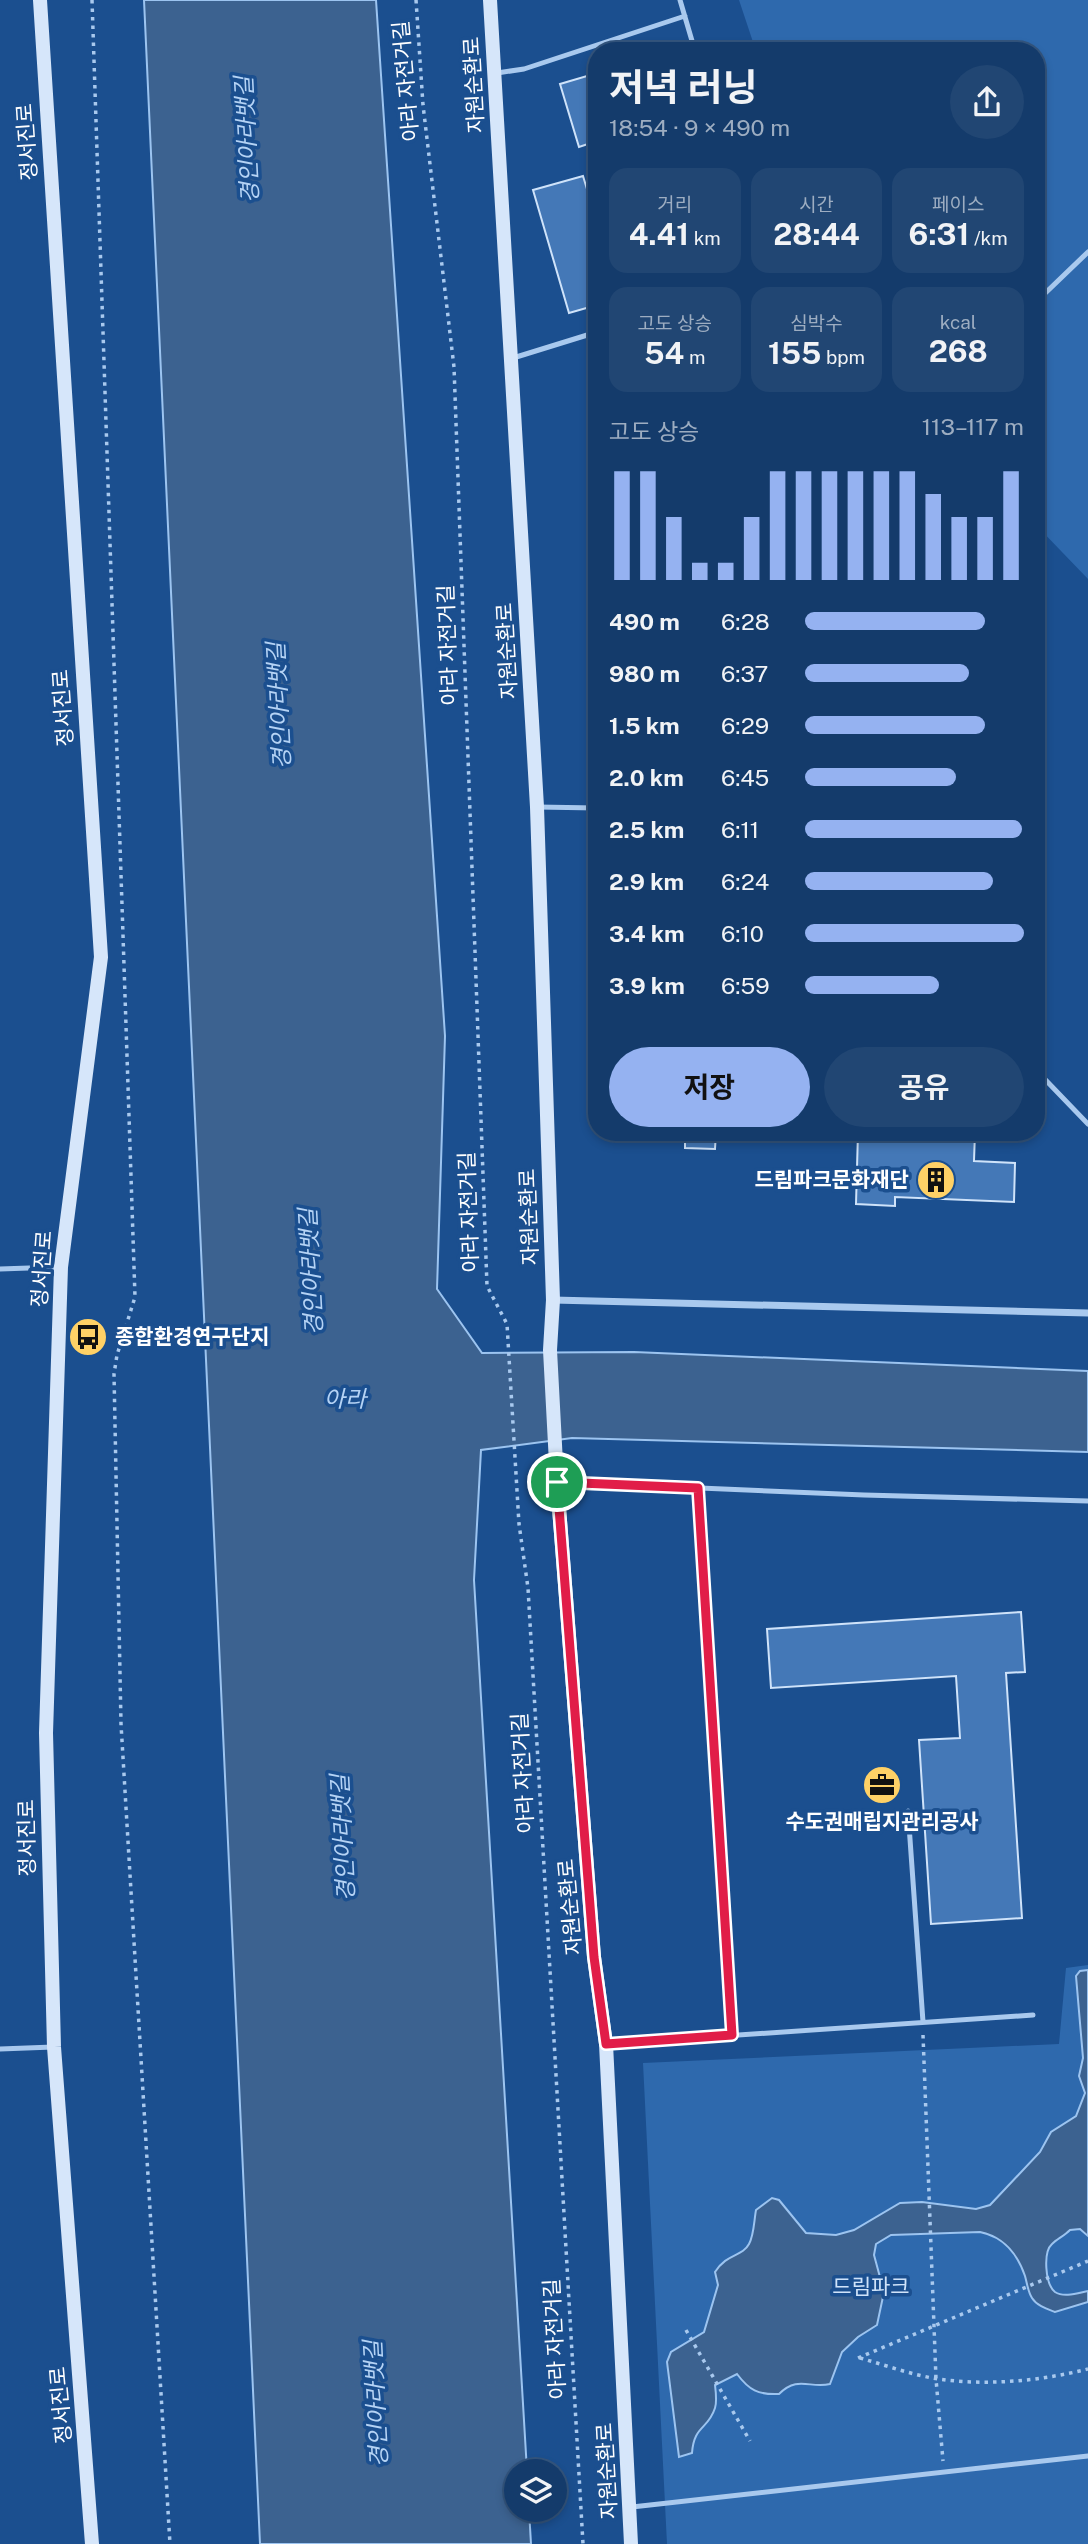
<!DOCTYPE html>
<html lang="ko">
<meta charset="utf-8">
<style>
:root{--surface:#143b6b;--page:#214673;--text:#f1f3f6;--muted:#9dadc1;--line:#33557e;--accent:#95b2f1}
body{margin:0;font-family:"Public Sans","Noto Sans KR",sans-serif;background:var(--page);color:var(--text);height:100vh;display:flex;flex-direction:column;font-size:26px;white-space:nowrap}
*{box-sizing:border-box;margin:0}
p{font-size:23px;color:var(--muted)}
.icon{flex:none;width:38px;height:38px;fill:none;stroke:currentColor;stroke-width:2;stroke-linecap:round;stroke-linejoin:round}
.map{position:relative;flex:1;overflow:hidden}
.drawer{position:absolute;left:588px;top:42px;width:457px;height:1099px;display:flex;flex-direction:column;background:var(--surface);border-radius:28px;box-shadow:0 4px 10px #0003,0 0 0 2px var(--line)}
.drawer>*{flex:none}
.controls{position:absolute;left:504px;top:2459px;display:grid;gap:14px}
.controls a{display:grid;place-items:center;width:63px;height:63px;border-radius:50%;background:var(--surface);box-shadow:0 4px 10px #0003,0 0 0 2px var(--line);font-size:35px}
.pin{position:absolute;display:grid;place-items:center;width:60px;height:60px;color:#fff;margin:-30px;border:4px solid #fff;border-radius:50%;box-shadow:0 2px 7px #0007}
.round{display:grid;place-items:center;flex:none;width:74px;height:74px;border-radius:37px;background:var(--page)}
.headline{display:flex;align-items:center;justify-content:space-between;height:119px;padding:0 21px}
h1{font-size:38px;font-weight:700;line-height:52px}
.stats{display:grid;grid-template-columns:repeat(3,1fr);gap:10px;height:119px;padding:7px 21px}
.stats div{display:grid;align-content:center;border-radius:18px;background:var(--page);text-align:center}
.stats b{font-size:30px;font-weight:700}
.stats small{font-size:19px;font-weight:400}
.stats p{font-size:19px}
.chart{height:196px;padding:14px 21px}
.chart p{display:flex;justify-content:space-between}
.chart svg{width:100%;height:126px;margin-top:7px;stroke:var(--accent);stroke-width:6}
.button{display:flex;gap:14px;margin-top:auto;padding:14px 21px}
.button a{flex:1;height:80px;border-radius:42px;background:var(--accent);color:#111;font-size:28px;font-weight:700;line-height:80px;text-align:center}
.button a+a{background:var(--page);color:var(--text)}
ul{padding:0 21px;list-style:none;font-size:23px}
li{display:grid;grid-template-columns:112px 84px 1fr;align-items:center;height:52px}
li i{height:18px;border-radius:9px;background:var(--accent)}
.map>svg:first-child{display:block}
.green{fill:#2e69ad}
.water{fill:#3c6290;stroke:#9cc4f0;stroke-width:2}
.building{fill:#4478b7;stroke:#cfe3fa;stroke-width:2}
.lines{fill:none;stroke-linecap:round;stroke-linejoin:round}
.path{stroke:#a9c9ee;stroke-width:3.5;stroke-dasharray:3.5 5;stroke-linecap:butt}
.lane{stroke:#a9c9ee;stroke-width:5}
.street{stroke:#a9c9ee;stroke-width:7}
.secondary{stroke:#d6e6fa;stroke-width:14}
.route-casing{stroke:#fff;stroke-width:14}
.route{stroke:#e11d48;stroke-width:9}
.labels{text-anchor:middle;stroke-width:7;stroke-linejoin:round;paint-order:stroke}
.street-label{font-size:21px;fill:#fff;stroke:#1b4f8f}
.poi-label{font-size:21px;font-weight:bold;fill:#fff;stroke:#1b4f8f;text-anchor:end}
.park-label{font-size:21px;fill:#cfe3fa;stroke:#1b4f8f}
.water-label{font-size:23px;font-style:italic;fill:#b5d3f5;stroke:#1b4f8f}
</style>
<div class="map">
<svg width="1088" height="2544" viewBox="0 0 1088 2544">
<rect width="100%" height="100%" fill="#1b4f8f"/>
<path class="green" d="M739,0H1088V579L1036,525V51H756Z
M1088,1965V2544H667L643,2063L1059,2044L1066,1968Z"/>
<path class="water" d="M144,0H376L445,1036L437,1289L482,1353L634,1352L1088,1371V1452L572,1438L481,1450L474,1580L527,2471H516V2510H529L531,2544H260Z
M1088,1970V2236L1080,2229L1070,2230C1064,2236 1057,2239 1052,2244C1043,2252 1045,2284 1055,2292C1064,2298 1078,2293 1088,2291V2302L1055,2312C1047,2309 1037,2306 1032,2298C1028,2292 1027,2283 1025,2276C1017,2253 1004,2237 980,2232L891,2235L876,2244L874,2255L884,2292L877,2325L858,2337L842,2352L830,2384C810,2389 798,2375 779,2394C758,2395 749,2390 737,2374L715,2385C716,2393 717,2402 715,2408C708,2430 694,2425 692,2453L679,2457L667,2362L671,2352L704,2332L718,2285L715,2272C727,2253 742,2257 749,2244C754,2235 754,2221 756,2210L772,2198L779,2200L806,2233L836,2235L854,2230L900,2203L922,2202L976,2209L990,2205L1040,2152L1051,2132L1076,2116L1085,2093L1079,2076L1083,2058L1076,1976L1080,1971Z"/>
<path class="building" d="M597,73V141L579,147L560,84Z
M583,176L597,222V305L569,313L533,190Z
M685,1132H716L715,1149L685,1148Z
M858,1132H975L974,1161L1015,1163L1014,1202L895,1197V1206L856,1204Z
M1021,1612L1025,1672L1006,1673L1022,1918L931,1924L919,1740L960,1738L956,1676L771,1688L767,1629Z"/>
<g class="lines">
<path class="path" d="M92,0L135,1297L117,1355L114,1374L121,1724L170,2544
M416,0L423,105L454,367L487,1286L507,1324L519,1524L528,1588L583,2544
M923,2035L936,2379L943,2461
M686,2330L750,2441
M858,2358L1088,2261
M860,2358C885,2365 912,2375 938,2379C987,2386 1040,2381 1088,2369"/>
<path class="lane" d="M680,0L695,51
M497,73L524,69L685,16
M1036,302L1088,252
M513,358L597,332
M537,807L597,808
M1036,1070L1088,1124
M0,1269L58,1267
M560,1482L864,1495L1088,1501
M698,1488L732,2035
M908,1811L923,2022
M606,2044L1033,2015
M0,2049L53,2047
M632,2507L1088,2456"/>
<path class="street" d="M553,1300L1088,1313"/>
<path class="secondary" d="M40,0L101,957L61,1267L46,1733L54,2047L92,2544
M490,0L537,807L553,1300L550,1350L557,1482L594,1957L606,2044L631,2544"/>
</g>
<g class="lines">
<defs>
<path id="route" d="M557,1482L698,1488L732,2035L606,2044L594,1957Z"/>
</defs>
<use href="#route" class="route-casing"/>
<use href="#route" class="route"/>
</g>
<defs>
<symbol id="building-disc" viewBox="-11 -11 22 22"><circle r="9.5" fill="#ffd166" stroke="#1b4f8f"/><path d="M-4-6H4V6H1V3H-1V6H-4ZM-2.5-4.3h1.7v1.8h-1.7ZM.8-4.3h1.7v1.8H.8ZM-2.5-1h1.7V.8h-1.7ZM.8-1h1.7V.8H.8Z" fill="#111"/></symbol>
<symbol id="bus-disc" viewBox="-11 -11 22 22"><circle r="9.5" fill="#ffd166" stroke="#1b4f8f"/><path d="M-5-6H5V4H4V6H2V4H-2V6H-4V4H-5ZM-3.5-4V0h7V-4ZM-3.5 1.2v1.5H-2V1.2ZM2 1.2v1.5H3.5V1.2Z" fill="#111"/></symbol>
<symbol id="office-disc" viewBox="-11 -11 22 22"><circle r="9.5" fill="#ffd166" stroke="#1b4f8f"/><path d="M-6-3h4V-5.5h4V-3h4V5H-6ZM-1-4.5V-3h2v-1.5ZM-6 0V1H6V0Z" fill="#111"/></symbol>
</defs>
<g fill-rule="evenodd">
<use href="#building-disc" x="914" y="1158" width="44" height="44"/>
<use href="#bus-disc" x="66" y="1315" width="44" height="44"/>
<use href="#office-disc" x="860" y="1763" width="44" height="44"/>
</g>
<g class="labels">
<g class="street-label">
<text transform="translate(406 81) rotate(-95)" y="7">아라 자전거길</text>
<text transform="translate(474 85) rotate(-93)" y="7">자원순환로</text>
<text transform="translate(27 142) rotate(-94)" y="7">정서진로</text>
<text transform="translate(448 645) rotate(-92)" y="7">아라 자전거길</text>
<text transform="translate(507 651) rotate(-93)" y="7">자원순환로</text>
<text transform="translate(63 708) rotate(-94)" y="7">정서진로</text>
<text transform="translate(469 1212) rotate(-92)" y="7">아라 자전거길</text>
<text transform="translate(529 1217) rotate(-92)" y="7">자원순환로</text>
<text transform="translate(42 1269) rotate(-86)" y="7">정서진로</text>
<text transform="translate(523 1773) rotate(-93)" y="7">아라 자전거길</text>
<text transform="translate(27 1838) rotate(-91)" y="7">정서진로</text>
<text transform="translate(570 1907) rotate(-95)" y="7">자원순환로</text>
<text transform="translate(555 2339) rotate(-93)" y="7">아라 자전거길</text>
<text transform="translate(61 2405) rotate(-95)" y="7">정서진로</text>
<text transform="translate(607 2471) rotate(-93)" y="7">자원순환로</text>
</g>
<g class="poi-label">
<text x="909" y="1187">드림파크문화재단</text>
<text x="115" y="1344" text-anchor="start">종합환경연구단지</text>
<text x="882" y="1829" text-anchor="middle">수도권매립지관리공사</text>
</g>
<g class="park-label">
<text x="871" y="2294">드림파크</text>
</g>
<g class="water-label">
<text transform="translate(247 140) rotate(-93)" y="8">경인아라뱃길</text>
<text transform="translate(279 706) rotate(-93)" y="8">경인아라뱃길</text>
<text transform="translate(311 1272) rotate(-93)" y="8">경인아라뱃길</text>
<text x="345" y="1407">아라</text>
<text transform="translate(343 1838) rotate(-93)" y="8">경인아라뱃길</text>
<text transform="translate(376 2404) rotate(-93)" y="8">경인아라뱃길</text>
</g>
</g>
</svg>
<div class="controls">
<a><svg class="icon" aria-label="layers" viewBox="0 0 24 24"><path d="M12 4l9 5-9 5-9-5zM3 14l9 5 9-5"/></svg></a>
</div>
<div class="pin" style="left:557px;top:1482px;background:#1e9e55"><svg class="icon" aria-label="arrive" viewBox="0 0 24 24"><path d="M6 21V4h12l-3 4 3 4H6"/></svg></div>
<section class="drawer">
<div class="headline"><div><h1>저녁 러닝</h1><p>18:54 · 9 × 490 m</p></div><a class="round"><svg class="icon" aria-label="share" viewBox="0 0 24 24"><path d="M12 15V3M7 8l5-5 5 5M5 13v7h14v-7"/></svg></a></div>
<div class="stats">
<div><p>거리</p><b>4.41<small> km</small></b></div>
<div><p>시간</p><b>28:44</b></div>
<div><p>페이스</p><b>6:31<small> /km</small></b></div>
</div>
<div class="stats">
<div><p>고도 상승</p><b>54<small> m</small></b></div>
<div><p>심박수</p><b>155<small> bpm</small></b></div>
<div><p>kcal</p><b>268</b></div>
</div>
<div class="chart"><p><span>고도 상승</span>113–117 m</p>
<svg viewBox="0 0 160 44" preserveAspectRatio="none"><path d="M5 44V6M15 44V6M25 44V22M35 44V38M45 44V38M55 44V22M65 44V6M75 44V6M85 44V6M95 44V6M105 44V6M115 44V6M125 44V14M135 44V22M145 44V22M155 44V6"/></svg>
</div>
<ul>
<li><b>490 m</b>6:28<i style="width:82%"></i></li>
<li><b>980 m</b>6:37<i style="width:75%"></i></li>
<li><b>1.5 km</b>6:29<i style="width:82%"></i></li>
<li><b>2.0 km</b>6:45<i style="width:69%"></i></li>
<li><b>2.5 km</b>6:11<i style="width:99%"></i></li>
<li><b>2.9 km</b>6:24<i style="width:86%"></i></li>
<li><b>3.4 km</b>6:10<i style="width:100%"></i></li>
<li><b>3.9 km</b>6:59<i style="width:61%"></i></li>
</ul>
<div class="button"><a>저장</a><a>공유</a></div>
</section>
</div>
